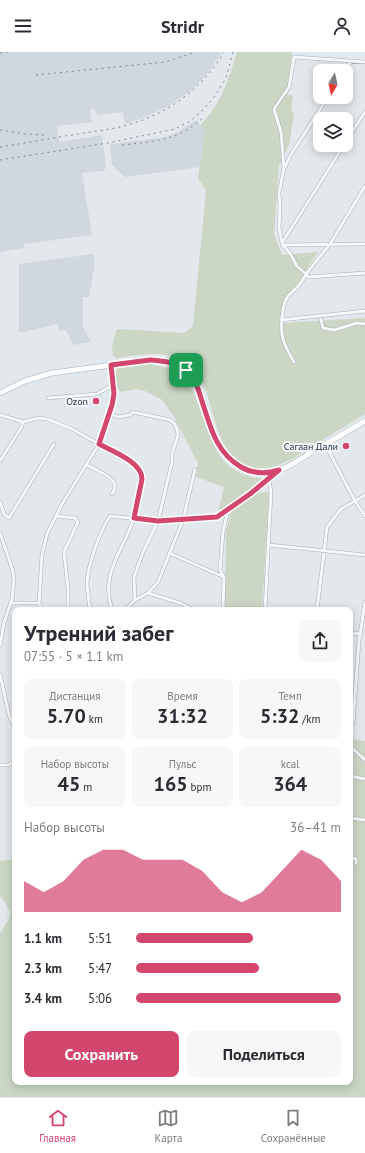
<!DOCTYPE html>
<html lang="ru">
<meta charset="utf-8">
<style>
:root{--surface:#fff;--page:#f7f7f7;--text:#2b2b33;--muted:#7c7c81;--line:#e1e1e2;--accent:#d3466e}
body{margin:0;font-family:"PT Sans",sans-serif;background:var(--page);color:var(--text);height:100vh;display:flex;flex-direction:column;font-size:15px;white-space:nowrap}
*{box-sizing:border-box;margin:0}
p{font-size:13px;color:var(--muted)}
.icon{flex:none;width:22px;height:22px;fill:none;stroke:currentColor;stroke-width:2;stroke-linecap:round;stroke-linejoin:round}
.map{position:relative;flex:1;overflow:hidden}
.sheet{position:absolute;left:12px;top:555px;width:341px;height:478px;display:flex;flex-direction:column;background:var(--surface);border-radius:8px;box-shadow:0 2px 10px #0003}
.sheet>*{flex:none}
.needle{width:26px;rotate:189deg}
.tools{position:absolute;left:313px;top:12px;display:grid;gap:8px}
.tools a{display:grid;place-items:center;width:40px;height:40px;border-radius:8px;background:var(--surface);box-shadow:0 2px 10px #0003;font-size:20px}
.pin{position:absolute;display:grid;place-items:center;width:34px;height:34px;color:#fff;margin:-17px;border-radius:8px;box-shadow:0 2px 6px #0006}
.round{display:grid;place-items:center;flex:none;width:42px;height:42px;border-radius:8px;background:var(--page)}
.head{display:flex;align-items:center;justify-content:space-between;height:68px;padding:0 12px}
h1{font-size:22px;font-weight:600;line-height:30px}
.stats{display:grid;grid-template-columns:repeat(3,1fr);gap:6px;height:68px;padding:4px 12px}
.stats div{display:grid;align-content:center;border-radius:8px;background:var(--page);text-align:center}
.stats b{font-size:20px;font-weight:600}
.stats small{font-size:11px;font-weight:400}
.stats p{font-size:11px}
.chart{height:112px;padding:8px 12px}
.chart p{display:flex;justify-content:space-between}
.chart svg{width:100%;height:72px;margin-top:4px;fill:var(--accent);opacity:.7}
.primary-button{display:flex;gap:8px;margin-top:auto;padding:8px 12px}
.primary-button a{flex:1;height:46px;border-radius:8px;background:var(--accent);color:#fff;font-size:16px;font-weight:600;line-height:46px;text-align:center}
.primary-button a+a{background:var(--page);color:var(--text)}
ul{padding:0 12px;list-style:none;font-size:13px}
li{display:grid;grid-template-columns:64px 48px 1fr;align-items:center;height:30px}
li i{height:10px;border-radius:5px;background:var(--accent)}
header{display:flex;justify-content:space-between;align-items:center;height:52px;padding:0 12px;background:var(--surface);font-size:18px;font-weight:600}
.dock{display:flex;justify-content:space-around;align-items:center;height:56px;border-top:1px solid var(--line);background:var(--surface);font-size:11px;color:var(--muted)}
.dock a{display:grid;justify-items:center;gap:2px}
.dock .selected{color:var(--accent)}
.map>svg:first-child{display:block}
.built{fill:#d1d7de}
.green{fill:#cbd6c4}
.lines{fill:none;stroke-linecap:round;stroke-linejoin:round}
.minor-casing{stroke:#a8afb7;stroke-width:4}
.primary-casing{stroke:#a2aeb8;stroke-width:6}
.minor{stroke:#f6f8fa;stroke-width:3}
.primary{stroke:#fff;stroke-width:5}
.rail{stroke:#7c8996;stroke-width:1;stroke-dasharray:2 4;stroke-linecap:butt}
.route-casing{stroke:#fff;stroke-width:8}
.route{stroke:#d3466e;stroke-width:5}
.poi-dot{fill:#d3466e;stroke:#f3f6f9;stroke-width:1.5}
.labels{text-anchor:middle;stroke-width:4;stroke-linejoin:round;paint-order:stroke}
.poi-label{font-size:10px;fill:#2a3745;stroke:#f3f6f9;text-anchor:end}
</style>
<header><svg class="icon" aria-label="menu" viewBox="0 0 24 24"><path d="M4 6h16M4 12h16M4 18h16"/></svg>Stridr<svg class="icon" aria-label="person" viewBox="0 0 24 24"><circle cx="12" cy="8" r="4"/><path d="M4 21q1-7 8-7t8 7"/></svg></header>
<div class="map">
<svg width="365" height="1045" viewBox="0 0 365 1045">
<rect width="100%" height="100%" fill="#e3e8ec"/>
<path class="built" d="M0,0H222L208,21L193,37L167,55L146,65L125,72L123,60L98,63L93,56L90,57L92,70L57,74L59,90L102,83L106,115L104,119L82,121L92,183L24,192V196L0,200Z
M196,68L205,79L200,115L125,125L112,113L110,92L166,85L178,80Z
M93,202L95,209L89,245H83V275L91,290L73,293L66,278L59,279L58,272L19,281V212Z"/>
<path class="green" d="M237,0H292L287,42L293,44L291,59L294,61L289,93L279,114L274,182L282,203L318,200L282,255V271L365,266V362C347,373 329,384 311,395C300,402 289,410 276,414C265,418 254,418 244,412C204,389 220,333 185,310C166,297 139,303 117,306L113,304L112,293L117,277L184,281L193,274L206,138L198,126L205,79L200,73C221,53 229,27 237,0Z
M149,312C160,314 173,316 181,322C187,327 190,334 193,340C210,375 212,423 261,426L262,428L218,461L224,435L196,425L198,411L173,363L161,347L145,339L136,337L121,340L117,336L115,321L117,316Z
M267,440L269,442L262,558H225L226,479L231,460L257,441Z
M350,687L365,689V1045H0V881L9,867L10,860L6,852L0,844V809L15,807V1030H350Z"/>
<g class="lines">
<defs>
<path id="minor" d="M345,19L351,9
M346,89L365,60
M285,115L290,104L328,45
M365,134L330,192L306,222L308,225L365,221
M282,191L344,93
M282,193L365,192
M320,264L323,276L334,278L357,271L365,272
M281,268L365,259
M294,310C290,303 285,295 283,287C280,277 282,252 288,244C296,236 301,233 306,222L297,214L291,203L282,191L279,175L280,155L279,141L284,116L281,80L274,57L289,35L294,5L365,10
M48,346L97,342L113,333
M109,361L118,365L130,363L133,360L170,368L174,371L177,377L178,383L172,402V410L158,469L143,500L134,525L135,548
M0,363L23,370L39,366L47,367L72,377L131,410L139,417L142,427C139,441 137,456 133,469C122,500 100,522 112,558
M325,392L355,449L365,464
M0,409L21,376L23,370
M87,413C93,416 114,425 115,433C115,436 114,439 112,442
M0,450L4,462L9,466L54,392
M56,464L75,466L78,470L64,500L68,537V558
M0,481L12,516L14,527L12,547L4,571L0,594
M269,493L365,503
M169,501L224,525
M148,541L180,551L194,558
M10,551H39
M42,558L39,551L42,503L47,482L62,452L99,392L112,353L114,342L111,313
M90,558C89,550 88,541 87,533C87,514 100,479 110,464L158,469L217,465L250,442L276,421
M125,558L135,548L148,541L158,530L183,468L195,417
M223,558L224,525L220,518L223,480L228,457
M265,558L271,440L269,428
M317,558L327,475L341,457L365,443
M350,581L361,582
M0,622L9,663L14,673L15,685
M353,671L359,589L365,550
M350,694L365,708
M0,713C7,713 12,714 15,707
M350,724L365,727
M350,766L365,768
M350,805L356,807V811"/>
<path id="primary" d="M0,341L25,329L52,321L150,308C162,309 177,310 187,319C195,327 198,336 202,346C211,373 215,401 242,415C250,420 262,422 271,421C284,418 296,410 307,403C326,392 346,380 365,369"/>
</defs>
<use href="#minor" class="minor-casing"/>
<use href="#primary" class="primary-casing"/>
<use href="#minor" class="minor"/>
<use href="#primary" class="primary"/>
<path class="rail" d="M0,1L8,0
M36,23L165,10L196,0
M0,78L25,82L46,83
M122,93C157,89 178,89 205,64
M0,95C26,91 52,86 78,82C94,79 111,78 127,73C168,62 202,37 224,0
M0,108L108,91L175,77L190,69L203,58L215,44L226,26L233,0"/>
</g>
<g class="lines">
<defs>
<path id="route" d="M150,308C162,309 177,310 187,319C195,327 198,336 201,346C210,373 215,400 241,415C253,422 266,422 279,418L250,442L217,465L158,469L134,466L142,427C142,410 112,399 99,392L112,353L114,342L111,313Z"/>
</defs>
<use href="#route" class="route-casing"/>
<use href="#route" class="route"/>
</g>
<g class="poi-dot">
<circle cx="96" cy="349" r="4"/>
<circle cx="346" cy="394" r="4"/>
</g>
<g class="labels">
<g class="poi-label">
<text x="88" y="353">Ozon</text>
<text x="338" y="398">Сагаан Дали</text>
</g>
</g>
</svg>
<div class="tools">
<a><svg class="needle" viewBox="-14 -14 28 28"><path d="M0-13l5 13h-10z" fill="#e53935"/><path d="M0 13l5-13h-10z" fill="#7c7c81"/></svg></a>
<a><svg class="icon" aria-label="layers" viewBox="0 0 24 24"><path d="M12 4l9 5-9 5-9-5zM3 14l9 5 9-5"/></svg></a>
</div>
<div class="pin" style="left:186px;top:318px;background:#1e9e55"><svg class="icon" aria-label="arrive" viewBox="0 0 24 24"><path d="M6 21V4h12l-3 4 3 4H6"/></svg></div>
<section class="sheet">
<div class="head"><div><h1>Утренний забег</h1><p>07:55 · 5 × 1.1 km</p></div><a class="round"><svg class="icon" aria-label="share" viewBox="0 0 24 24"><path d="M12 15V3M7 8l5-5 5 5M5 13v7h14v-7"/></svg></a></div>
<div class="stats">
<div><p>Дистанция</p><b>5.70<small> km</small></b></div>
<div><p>Время</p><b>31:32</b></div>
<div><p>Темп</p><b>5:32<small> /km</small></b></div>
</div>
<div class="stats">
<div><p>Набор высоты</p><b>45<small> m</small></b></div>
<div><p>Пульс</p><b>165<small> bpm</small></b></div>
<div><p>kcal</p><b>364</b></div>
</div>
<div class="chart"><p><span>Набор высоты</span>36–41 m</p>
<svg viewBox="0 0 160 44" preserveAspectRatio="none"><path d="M0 44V25L10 32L20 25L30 12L40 6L50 6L60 12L70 12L80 12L90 19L100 32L110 38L120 32L130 19L140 6L150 12L160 25V44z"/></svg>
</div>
<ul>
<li><b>1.1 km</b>5:51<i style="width:57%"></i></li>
<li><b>2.3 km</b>5:47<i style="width:60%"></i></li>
<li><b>3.4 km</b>5:06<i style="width:100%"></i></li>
</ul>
<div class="primary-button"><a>Сохранить</a><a>Поделиться</a></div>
</section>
</div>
<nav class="dock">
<a class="selected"><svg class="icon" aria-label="home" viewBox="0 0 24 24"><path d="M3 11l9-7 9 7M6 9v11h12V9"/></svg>Главная</a>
<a><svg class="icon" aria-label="map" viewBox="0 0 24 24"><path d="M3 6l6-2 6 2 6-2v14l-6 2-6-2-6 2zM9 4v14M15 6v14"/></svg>Карта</a>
<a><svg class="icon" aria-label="saved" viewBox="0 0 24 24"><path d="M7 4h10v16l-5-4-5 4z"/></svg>Сохранённые</a>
</nav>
